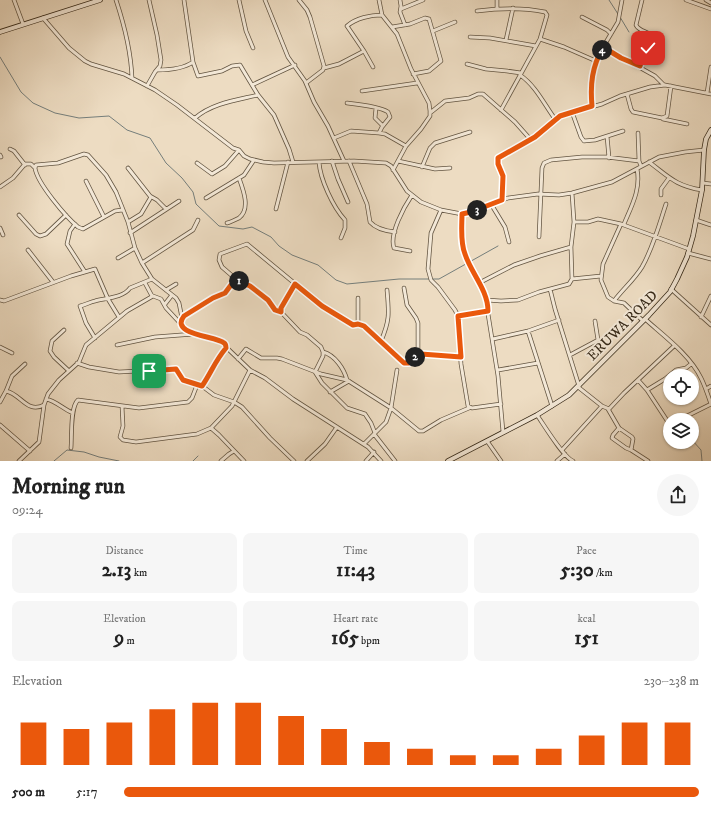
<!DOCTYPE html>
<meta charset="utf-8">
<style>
:root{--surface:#fff;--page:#f6f6f6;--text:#222;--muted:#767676;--accent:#ea580c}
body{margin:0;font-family:"IM FELL DW Pica",serif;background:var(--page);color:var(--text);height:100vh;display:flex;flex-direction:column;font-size:15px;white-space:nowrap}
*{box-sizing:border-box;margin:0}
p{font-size:13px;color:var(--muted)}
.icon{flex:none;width:22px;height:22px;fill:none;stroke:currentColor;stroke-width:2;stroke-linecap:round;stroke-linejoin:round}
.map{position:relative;height:461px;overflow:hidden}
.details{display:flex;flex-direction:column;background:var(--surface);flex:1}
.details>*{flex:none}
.buttons{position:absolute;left:663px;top:369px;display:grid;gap:8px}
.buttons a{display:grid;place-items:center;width:36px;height:36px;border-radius:50%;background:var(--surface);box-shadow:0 1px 3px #0004;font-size:20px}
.pin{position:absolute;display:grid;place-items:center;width:34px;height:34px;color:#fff;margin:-17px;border-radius:8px;box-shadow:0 2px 6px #0006}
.km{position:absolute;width:20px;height:20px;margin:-10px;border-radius:50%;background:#222;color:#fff;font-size:11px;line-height:20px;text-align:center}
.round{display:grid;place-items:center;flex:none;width:42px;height:42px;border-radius:21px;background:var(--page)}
.summary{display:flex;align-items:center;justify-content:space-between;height:68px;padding:0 12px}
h1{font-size:22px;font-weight:700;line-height:30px}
.figures{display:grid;grid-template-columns:repeat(3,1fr);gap:6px;height:68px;padding:4px 12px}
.figures div{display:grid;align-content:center;border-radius:8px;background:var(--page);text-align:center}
.figures b{font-size:20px;font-weight:700}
.figures small{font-size:11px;font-weight:400}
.figures p{font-size:11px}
.chart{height:112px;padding:8px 12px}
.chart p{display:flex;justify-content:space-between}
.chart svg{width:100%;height:72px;margin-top:4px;stroke:var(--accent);stroke-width:6}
ul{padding:0 12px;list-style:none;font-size:13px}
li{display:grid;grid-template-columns:64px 48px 1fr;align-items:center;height:30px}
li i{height:10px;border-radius:5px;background:var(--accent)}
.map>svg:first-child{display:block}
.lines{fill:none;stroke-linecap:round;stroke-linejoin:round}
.stream{stroke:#757e7b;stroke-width:1}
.street-casing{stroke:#625441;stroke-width:4.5}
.secondary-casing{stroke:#342716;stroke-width:5.5}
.street{stroke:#f3e8d7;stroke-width:3}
.secondary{stroke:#f3e8d7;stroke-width:4}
.route-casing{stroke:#fff;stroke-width:8}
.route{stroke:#ea580c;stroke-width:5}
.labels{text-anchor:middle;stroke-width:4;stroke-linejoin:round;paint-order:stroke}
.street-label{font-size:14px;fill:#342716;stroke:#f3e8d7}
</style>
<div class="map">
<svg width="711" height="461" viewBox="0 0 711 461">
<rect width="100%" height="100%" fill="#eddcc2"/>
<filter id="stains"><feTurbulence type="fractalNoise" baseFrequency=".005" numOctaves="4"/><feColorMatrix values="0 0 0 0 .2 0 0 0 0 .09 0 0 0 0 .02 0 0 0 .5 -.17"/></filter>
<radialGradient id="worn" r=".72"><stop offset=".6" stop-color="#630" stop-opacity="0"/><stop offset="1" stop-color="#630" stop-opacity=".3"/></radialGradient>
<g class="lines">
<path class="stream" d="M609,0L618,14
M620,17L629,32
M0,57L21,92L33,103L55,113L79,118L109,116L127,130L150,138L166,163L182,178L193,192L196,204L219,226L243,229L252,227L271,237L279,246L292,255L318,265L336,280L347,284L399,279H439L498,246
M692,440L701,450L702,461
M54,461L67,450L84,452L99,457L119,461
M193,461L198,456"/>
<defs>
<path id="street" d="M14,0L23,24
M116,0C124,24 131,53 132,78
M239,0L246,31L253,48
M265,0L288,57L305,81L314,102L328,126L344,161
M299,0L307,10L310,17L324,66L323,70L306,83
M379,0L382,15L397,34L411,69L429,103L430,111V116L421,129L406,146L393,170
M400,0L401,6L400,12L405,25
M497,0V9
M686,0L711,9
M706,0L711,3
M401,9L423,0
M477,11C500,8 522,7 545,12L547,15L540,39L501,110
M582,17L607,30L611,34
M43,18L69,48L85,61L91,64L124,74L155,90L177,105L233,148L239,150L244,156L250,159L263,162L274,163L354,161L386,163L391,166L407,191L421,202L441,210L462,214L471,213L508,198L538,194L559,195L572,193L612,182L659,157L685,152L704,150
M392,27L410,24L425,18L429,19L441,61L429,71L413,74
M433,31L455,22
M470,37L490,38L536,46
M540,39L564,47L596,61
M506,40L513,8
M603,47L655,76L664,85
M193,62L198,76L222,71L232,66L240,65L258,95L274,115L289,149L293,162
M467,64L486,69L507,71L521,73
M373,67L364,51L347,26C356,18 371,15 382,15
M639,67L644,53L651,43L653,37C649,31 639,32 636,25L642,0
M324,68L339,64L364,51
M157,70C168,70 183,69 193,62L184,0
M520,75C536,86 544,104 555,119
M252,85L295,65
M147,86L155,72L160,66L161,60L157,35L149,0
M362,91L417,83
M707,93L711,67
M627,94L631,109L633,112L662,118L667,116L671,86
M347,103C356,104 381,107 388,112L390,117L382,127L379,133
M592,106L591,94L594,67L596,59L618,22L622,0
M376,108L375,118L383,126
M572,112L581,137L584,141L595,140L623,131
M430,113L445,101L469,98L478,94H483L515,122L531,140
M195,118C212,103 237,100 258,95
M663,119L687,124
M638,133L639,161
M607,136L609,158
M334,138L351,131L379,133L385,134L406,146
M10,149L14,151L25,165
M0,155L1,157
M332,161L338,179L348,202
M349,161L367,204L370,222C376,229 386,231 395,232
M398,161L435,169L450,168
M319,162C320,179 333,207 345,220V228L341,238
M649,162C669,177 676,186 702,190
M197,163L212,174L225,166L239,150
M422,167L430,148L435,143L470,132
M35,168L36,165L58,163L84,154L88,155L106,175L116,192L128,222L135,248L142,263L152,279L176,298L179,303L182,318
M128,168L150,196L157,200L166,209
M86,181L104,217
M703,183L711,184
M0,187L13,178L25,164H31L35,168C37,183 66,217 78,227L83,229L115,211L122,210
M572,193L574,222L571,247L572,279L601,276
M661,195V189L669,178
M206,198L244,175L254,160
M502,200L503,176L498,164V158L535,137L560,116L602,104L620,96L650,87L665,85L711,94
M491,204L505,227L509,242
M276,209L288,162
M441,210L431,233L428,269L431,280L438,287L455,310L458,316L461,364L468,406L472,408L501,404
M462,214V238L464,254L487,300L488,314L498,376L503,432
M19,215L36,234L40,236L46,234L66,215
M696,220L711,225
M128,222L141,214L151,197
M574,222H588L598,219L621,224L689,249
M227,223C231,222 235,220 239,218C251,209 243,189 239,178
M75,224L70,231L67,244L85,272
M621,224L603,264L601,280L608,297L614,301L624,303L643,321
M624,224C632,205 641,189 637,169
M0,228L3,235
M130,233L179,201
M539,237L542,168L544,163L551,160L582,157H607L639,161L641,166
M28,250L53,282
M410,251L394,248C389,234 404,207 412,195
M688,253L711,259
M118,258L135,248
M142,263L193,230L198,220
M237,280C232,284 229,290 224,293C213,299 182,311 180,323C190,338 211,335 224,343L227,348L250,370L265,378L293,399L368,447L381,461
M145,283L152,296
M479,283L514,265L540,256L571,247
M404,288L407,305L416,318L418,323V355
M550,289L555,309L579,386
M671,289L711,325
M166,290L176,284
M358,298V324
M0,300L4,301L71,276L95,269L108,299L119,317
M487,300L501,301L518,300L539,292L569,284L572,279
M614,301C623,289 634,280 642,267C653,248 659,225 666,204
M165,304L172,295
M281,312L280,311L281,308L295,283
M458,316L488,311
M701,317L711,296
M645,319C664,336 690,355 701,378C705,386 708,395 711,404
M64,330L52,341L50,351L54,357L68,370
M528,331L552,406
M95,338L86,323L80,306C85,305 90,302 95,301C106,298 123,298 130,288L152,279
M493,339L528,331L559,320
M381,341C390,320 389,313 387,290
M117,345L155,337L194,334
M0,347L12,353
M323,352C335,355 344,369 347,380
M570,355L598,340L595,321
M238,359L246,349L261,358H277L282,359L321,374L347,380L391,408L386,422L364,444
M77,363L89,367L119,372L176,369L183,380L202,386L214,395L234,402L242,407L270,438L294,461
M397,370L391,408L419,431H423L441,420L469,408
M498,370L538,363
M638,380L647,390L668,422H670
M202,386C212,372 215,361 227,348
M578,387L602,406L609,409L624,393L674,346
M706,389L711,386
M647,390L665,379L676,370L686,368L691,364
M6,391C21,394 27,414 44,405
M330,392L349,381
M46,399C56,401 63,409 73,413
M0,402L6,391L12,376L25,364
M122,406L123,426L120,437L123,440L136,442L197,434L211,428L232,406L250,370
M608,409L619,428L632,437L633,439L631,450L648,461
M537,415C544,425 563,457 573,461
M679,420L711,404
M0,425L30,451
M211,428L219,435L244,461
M619,428L613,435L612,438L626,448L631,450
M375,433L371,423L365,414L347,408L322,383L315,372L323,356V352L321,347L307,335L300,332L281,312L275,310L268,300L250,286L237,280L222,267L219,260L220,254L247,244L322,306L353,325L358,324L364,326L405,363H409L415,356L421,354L461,357
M374,434L395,461
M487,441L501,461
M71,448C72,437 70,407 78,400L139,408L188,402L192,398L197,385
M562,450L602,406
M19,461L39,442L44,405L48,394L59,380L79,362L86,345L127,311L153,296L161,299L166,308L180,323
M221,461L229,454L234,451
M307,461L325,444L337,427
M366,461L374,452
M557,461L565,454"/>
<path id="secondary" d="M0,32L100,0
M448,461L537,415L569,395L649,315L670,292L677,279L687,257L693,236L702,190L704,150L706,139L711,130"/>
</defs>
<use href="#street" class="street-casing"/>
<use href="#secondary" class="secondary-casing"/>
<use href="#street" class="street"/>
<use href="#secondary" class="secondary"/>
</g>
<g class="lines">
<defs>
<path id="route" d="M149,371L176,369L183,380L202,386C211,373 215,361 226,348C226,346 226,344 224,343C217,336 169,335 184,316L213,298L225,293L231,285L237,280L250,286L268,300L275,310L281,312V308L295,284L322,306L353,325L358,324L364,326L404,363H409L416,356L421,354L461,357L458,316L488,311C488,290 471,273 465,254C460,242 462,226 462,214L471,212L502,200L503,176L498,164V158L535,137L560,116L592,106C590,84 592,67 603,47L621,58L640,66L644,53L648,48"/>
</defs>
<use href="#route" class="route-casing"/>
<use href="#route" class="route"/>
</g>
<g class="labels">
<g class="street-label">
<text transform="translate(622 325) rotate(-45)" y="5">ERUWA ROAD</text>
</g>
</g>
<rect width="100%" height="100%" filter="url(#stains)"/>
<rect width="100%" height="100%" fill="url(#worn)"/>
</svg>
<div class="buttons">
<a><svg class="icon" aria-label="locate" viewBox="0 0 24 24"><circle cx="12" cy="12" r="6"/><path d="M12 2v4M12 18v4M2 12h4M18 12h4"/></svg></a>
<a><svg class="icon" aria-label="layers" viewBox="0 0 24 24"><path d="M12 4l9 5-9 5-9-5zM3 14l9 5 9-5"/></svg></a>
</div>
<div class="pin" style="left:149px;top:371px;background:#1e9e55"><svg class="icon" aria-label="arrive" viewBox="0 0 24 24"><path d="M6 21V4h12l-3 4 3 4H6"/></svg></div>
<div class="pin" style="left:648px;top:48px;background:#d93025"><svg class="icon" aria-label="check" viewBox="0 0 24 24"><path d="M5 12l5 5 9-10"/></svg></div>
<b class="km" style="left:239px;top:281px">1</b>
<b class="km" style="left:415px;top:357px">2</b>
<b class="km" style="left:477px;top:210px">3</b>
<b class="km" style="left:602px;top:50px">4</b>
</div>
<section class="details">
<div class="summary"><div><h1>Morning run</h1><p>09:24</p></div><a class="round"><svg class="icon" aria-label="share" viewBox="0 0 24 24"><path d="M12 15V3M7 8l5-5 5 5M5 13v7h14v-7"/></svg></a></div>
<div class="figures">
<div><p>Distance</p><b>2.13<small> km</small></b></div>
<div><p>Time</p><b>11:43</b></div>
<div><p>Pace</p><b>5:30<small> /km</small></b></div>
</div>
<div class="figures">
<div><p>Elevation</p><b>9<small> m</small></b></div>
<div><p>Heart rate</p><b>165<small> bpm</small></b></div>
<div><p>kcal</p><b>151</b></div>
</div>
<div class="chart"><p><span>Elevation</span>230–238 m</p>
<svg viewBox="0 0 160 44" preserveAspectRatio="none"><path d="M5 44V18M15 44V22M25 44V18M35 44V10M45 44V6M55 44V6M65 44V14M75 44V22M85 44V30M95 44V34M105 44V38M115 44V38M125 44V34M135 44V26M145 44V18M155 44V18"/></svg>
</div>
<ul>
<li><b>500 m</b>5:17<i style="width:100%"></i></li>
</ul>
</section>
